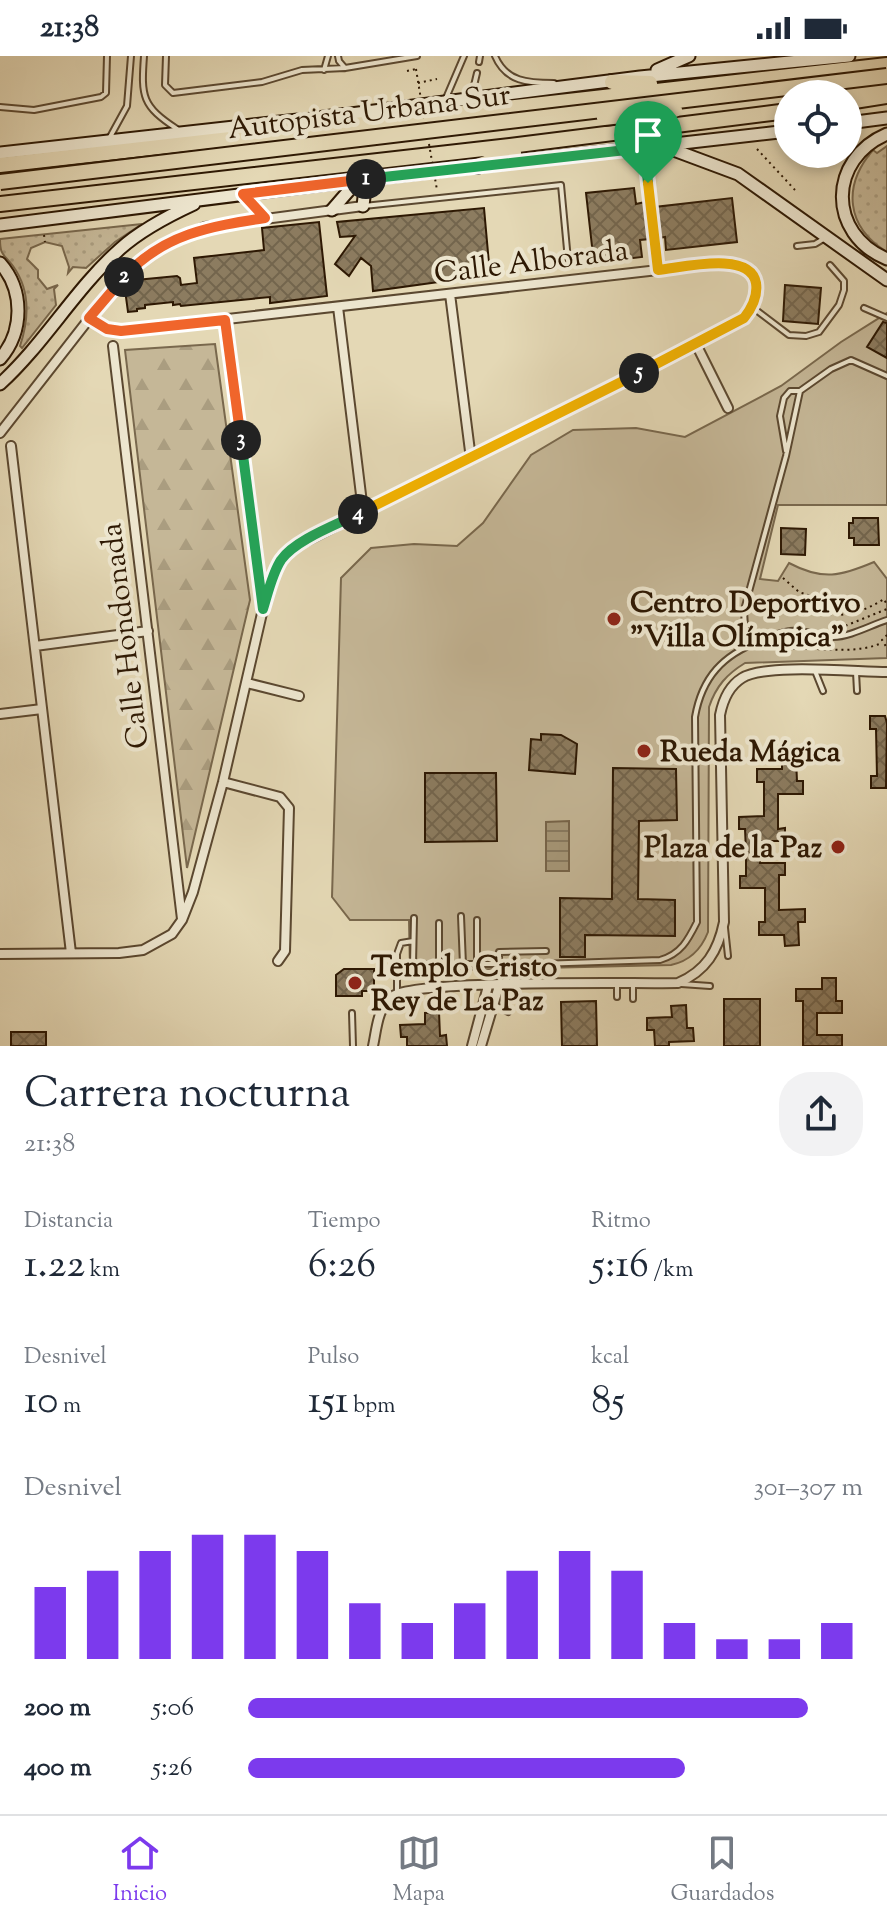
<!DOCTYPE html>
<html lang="es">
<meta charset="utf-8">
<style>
:root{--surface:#fff;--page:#f2f2f3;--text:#1f2937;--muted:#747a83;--line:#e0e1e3;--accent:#7c3aed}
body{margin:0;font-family:"Sorts Mill Goudy",serif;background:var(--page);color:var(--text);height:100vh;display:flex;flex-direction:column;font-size:30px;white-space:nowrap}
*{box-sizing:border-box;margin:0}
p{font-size:26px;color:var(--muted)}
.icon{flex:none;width:44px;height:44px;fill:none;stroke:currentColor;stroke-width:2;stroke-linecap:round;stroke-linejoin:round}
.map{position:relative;height:990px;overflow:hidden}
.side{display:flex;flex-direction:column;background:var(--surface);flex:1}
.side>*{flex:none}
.controls{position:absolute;left:774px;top:24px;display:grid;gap:16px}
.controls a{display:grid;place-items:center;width:88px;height:88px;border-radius:50%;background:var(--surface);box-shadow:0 4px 12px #0003;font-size:40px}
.pin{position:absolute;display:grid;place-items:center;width:68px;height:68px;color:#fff;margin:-82px -34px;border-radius:50% 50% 50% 0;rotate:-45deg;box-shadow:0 0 8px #0007}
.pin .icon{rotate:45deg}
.km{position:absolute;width:40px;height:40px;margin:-20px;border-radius:50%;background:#222;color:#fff;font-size:22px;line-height:40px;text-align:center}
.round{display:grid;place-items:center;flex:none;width:84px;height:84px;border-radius:32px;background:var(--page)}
.headline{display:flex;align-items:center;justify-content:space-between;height:136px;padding:0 24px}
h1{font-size:44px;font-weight:600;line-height:60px}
.stats{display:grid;grid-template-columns:repeat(3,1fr);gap:12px;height:136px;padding:8px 24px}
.stats div{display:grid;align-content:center}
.stats b{font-size:40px;font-weight:600}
.stats small{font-size:22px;font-weight:400}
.stats p{font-size:22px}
.chart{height:224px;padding:16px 24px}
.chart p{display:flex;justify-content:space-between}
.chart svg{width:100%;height:144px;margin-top:8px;stroke:var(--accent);stroke-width:6}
ul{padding:0 24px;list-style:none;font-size:26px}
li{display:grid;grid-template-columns:128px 96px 1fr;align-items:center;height:60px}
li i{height:20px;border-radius:10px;background:var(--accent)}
.status{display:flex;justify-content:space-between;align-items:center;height:56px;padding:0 40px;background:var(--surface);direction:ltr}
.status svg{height:22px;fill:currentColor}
.tabs{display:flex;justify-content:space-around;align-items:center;height:112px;border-top:2px solid var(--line);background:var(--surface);font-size:22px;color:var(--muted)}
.tabs a{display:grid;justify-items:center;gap:4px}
.tabs .active{color:var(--accent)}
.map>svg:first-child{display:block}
.grass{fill:url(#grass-dots);stroke:#79684d;stroke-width:2}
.forest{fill:url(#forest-firs);stroke:#79684d;stroke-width:2}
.park{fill:#c5b797;stroke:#79684d;stroke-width:2}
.water{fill:url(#water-rules);stroke:#766449;stroke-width:2}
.building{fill:url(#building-cross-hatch);stroke:#2d1803;stroke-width:2}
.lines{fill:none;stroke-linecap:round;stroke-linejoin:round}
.service-casing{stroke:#5b4830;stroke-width:8}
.minor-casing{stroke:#5b4830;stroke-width:12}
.secondary-casing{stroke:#2d1803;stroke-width:15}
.motorway-casing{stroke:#2d1803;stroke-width:18}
.path{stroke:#2d1803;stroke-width:2;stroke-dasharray:2 4;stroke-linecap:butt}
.service{stroke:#ede6cf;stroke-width:4}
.minor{stroke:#ede6cf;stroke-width:8}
.secondary{stroke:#ede6cf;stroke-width:11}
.motorway{stroke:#e4d8b5;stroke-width:14}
.motorway-bridge-casing{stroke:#2d1803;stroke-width:18;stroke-linecap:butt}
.path-bridge{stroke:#2d1803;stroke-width:2;stroke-dasharray:2 4;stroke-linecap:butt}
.motorway-bridge{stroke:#e4d8b5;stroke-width:14}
.split-1-casing{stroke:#fff;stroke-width:16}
.split-2-casing{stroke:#fff;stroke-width:16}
.split-3-casing{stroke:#fff;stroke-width:16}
.split-4-casing{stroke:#fff;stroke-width:16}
.split-5-casing{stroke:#fff;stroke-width:16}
.split-6-casing{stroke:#fff;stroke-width:16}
.split-1{stroke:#22a559;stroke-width:10}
.split-2{stroke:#f0652b;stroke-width:10}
.split-3{stroke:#f0652b;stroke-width:10}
.split-4{stroke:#22a559;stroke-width:10}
.split-5{stroke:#f5b400;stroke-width:10}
.split-6{stroke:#f5b400;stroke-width:10}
.poi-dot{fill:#8f2418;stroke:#ede6cf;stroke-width:3}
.labels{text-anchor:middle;stroke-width:8;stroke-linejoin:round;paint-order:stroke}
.street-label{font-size:30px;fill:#2d1803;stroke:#ede6cf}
.poi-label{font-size:30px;font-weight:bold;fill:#2d1803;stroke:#ede6cf;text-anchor:start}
</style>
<div class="status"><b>21:38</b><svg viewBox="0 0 49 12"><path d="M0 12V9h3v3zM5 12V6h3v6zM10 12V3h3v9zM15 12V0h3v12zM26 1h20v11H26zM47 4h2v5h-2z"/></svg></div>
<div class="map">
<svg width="887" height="990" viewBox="0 0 887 990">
<defs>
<pattern id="grass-dots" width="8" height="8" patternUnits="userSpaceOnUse" patternTransform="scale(2)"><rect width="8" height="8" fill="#c5b797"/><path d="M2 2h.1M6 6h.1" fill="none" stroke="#aa9d80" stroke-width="1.8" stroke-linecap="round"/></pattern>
<pattern id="forest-firs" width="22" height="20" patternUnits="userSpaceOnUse" patternTransform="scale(2)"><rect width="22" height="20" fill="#c5b797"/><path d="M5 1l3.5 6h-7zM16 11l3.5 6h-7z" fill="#aa9d80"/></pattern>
<pattern id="water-rules" width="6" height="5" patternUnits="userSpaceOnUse" patternTransform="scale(2)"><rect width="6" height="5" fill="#a69778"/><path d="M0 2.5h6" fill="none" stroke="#887a60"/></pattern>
<pattern id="building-cross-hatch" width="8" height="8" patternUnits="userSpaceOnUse" patternTransform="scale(2)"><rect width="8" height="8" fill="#8c7c60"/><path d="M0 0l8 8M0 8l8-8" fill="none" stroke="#73654d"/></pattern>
</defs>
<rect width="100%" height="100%" fill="#e4d8b5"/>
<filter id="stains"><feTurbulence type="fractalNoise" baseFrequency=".0025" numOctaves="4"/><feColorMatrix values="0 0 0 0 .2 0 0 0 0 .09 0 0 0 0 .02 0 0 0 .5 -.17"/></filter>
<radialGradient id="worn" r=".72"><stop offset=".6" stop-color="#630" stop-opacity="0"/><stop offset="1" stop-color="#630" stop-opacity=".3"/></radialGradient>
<path class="grass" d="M887,90V196C846,171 842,130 873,94L877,97Z
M142,168L115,186L86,212L73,211L68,217L69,211L62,190L45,186L31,192L27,203L38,214V222L47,233L58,229L54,233L56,249L22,292L20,290C29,263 31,235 13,210C4,198 0,200 0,183Z"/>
<path class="forest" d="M215,288L250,544L187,812L125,294Z"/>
<path class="park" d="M887,257V449H778L760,523L778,525L789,507C823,525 841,520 874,506L887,523V602L745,607C727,618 716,630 709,651L708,876C701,894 690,905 671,909L410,915L409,864H350L332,841L341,522L371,492L414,488L457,490L483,467L531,399L573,374L636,372L685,381L781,330L841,286Z"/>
<path class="water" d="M569,765V815H546V766Z"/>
<path class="building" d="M634,132L636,148L645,146L649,183L640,184L642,201L609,205L599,199H593L586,137Z
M732,142L737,186L666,194L665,181L659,182L655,151Z
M484,152L490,219L373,235L371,210L361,202L349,220L335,208L355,180L340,181L337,166Z
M319,166L327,240L270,247V241L181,250L180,248L173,249V246L145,249V252L137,253V255L128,256L125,234L134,233L133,227L136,224L177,220L180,222L181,229L197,227L194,202L264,194L262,172Z
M785,229L821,232L818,268L783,265Z
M883,266L887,267V302L867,291Z
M853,462H878L879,489H854V482H849V467H853Z
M781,472L806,473L805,499L781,498Z
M870,660H885L887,667L886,732H871V720H877L876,673H870Z
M541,678L561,679L577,688L575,718L529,714L531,683L541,684Z
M782,702H796L797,725H803V738H778V773L785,772V785H760V807H785V819H779V854L805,853V866H798L799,889L785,890L784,879H759V866H765V832H740V820H746V796L745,773H739V761L764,760V726H757V713H782Z
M613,712L676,713L677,764L639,765L638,843L675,844V880L585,879V901H560V842L612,843Z
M425,717H496L497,785L425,786Z
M344,913H374V935H362V940H336V919Z
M822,922H836V945H842V957H817V979H842V990H803V945H796V933H822Z
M724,943H760V990H724Z
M596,945L597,990H562L561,946Z
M686,949L687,972H693L694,985L669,986V990H655L654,974H647V962L672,961L671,950Z
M439,956L440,980L446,979L447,990H407V981H401L400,969L425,968V957Z
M11,976H46V990H11Z"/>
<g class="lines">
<defs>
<path id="service" d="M144,0C141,41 142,50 177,73
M166,0L165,29L173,37L262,26L302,14L345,12L417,0
M338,0L339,5L345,12
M495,0C506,26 528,27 554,27
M479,6L480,0
M324,14L328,0
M472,38L477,17
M446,42L464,0
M0,51L34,54L101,41L106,37L107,0
M110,81L127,50L131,0
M644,95L657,213
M364,150L561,129L568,204
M797,190L815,188L825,182
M752,251L789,279L806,280L819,276L839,249L844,234V225L830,209
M864,252L887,262
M786,395L780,360L784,342L790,335H800
M746,590L744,554L786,400L800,335L831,313L851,304L887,320
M815,615L823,635
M856,616L857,635
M461,860L463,909
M414,862L413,908H538L660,904C681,898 688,884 697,866L695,661C702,621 723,599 760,585C769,581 780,576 790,575C804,573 819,581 833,581C850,581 871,569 887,564
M439,867V909
M725,872L728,900
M499,908V896L546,895
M477,909V864
M617,928V941
M681,928L710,930
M633,929V943
M397,936V898L401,887L413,885
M493,948L508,956
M352,957L353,990"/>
<path id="minor" d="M450,238L471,403
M338,251L363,455
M225,264L262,548
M696,288L728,352
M113,290L182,863
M0,377L110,236L136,208L159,193L205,171L363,150
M11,390L71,897
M35,590L148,575
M247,627L299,640
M0,658L42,653
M223,726L280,741L289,752L285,895L278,905
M0,898L119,897L143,894L172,878L182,864L193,836L223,726L263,553L280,505L291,493L744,262C766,233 758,207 720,207L121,275L107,273L89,262
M373,990C377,972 377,952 393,940C414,923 636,928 678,927C706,915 718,895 724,866L720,659C723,644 729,630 742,622C766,607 856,616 887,616
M472,990L488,930
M481,990L499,930"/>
<path id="secondary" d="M657,14L689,0
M335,60L640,21L849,0
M848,67L887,62
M887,78C828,103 827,178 887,203
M671,93L738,118L887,224
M0,97L298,64
M243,138L265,162
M363,150L366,123
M332,154L358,124
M0,169L366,123L788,75
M0,207C24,234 24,275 0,303
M0,328C45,287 75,233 120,193C141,174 168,160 194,148"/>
<path id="motorway" d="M612,26L650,27
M807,38L887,29
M848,46L887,40
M290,68L341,60
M0,109L887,9
M477,110L514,97
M0,148L510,90L788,55"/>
</defs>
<use href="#service" class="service-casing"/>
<use href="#minor" class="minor-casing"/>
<use href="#secondary" class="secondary-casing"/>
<use href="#motorway" class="motorway-casing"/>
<path class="path" d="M407,15L416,13
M418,27L437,23
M757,93L795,134
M44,179L45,186
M783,522L799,536L817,542L816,550L821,558C844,562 865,555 884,543L887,549
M840,572L887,553
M887,579L882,584L887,592
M771,590L779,595C814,588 848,601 882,587"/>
<use href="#service" class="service"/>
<use href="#minor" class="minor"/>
<use href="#secondary" class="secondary"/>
<use href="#motorway" class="motorway"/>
<defs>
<path id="motorway-bridge" d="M604,62L675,54
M0,126L887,20"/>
</defs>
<use href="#motorway-bridge" class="motorway-bridge-casing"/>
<path class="path-bridge" d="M416,13L424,62
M429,88L437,134"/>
<use href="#motorway-bridge" class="motorway-bridge"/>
</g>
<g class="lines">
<defs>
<path id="split-1" d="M366,123L644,92L648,127"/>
<path id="split-2" d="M124,221C163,178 211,170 265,162L243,138L366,123"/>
<path id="split-3" d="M124,221L89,262L107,273L121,275L225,264L241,384"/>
<path id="split-4" d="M241,384L263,553C268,537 272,518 281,504C295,484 336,469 358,458"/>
<path id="split-5" d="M358,458L639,317"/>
<path id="split-6" d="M639,317L744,262C752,252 758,240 756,227C750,194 681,212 658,214L648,127"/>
</defs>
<use href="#split-1" class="split-1-casing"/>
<use href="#split-2" class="split-2-casing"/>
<use href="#split-3" class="split-3-casing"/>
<use href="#split-4" class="split-4-casing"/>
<use href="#split-5" class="split-5-casing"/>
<use href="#split-6" class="split-6-casing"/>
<use href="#split-1" class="split-1"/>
<use href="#split-2" class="split-2"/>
<use href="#split-3" class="split-3"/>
<use href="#split-4" class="split-4"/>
<use href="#split-5" class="split-5"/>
<use href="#split-6" class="split-6"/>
</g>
<g class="poi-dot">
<circle cx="614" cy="563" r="8"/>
<circle cx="644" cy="695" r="8"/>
<circle cx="838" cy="791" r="8"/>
<circle cx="355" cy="927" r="8"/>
</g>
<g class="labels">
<g class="street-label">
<text transform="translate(369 55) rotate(-7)" y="10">Autopista Urbana Sur</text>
<text transform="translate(531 205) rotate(-7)" y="10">Calle Alborada</text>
<text transform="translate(124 580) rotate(-97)" y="10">Calle Hondonada</text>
</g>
<g class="poi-label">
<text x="630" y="556">Centro Deportivo<tspan x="630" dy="34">"Villa Olímpica"</tspan></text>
<text x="660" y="705">Rueda Mágica</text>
<text x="822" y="801" text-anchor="end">Plaza de la Paz</text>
<text x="371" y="920">Templo Cristo<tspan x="371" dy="34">Rey de La Paz</tspan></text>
</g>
</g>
<rect width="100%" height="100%" filter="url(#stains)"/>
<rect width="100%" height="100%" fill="url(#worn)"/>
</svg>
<div class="controls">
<a><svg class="icon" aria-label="locate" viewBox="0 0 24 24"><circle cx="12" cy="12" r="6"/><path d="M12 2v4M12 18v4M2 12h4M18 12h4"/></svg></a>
</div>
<div class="pin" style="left:648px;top:127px;background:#1e9e55"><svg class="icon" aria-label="arrive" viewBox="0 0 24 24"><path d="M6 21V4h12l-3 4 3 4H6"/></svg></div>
<b class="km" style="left:366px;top:123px">1</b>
<b class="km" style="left:124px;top:221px">2</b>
<b class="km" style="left:241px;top:384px">3</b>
<b class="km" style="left:358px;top:458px">4</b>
<b class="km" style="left:639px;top:317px">5</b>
</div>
<section class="side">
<div class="headline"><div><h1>Carrera nocturna</h1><p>21:38</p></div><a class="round"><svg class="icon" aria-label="share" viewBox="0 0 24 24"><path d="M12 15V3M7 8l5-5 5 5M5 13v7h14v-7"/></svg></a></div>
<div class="stats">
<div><p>Distancia</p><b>1.22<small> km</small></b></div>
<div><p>Tiempo</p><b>6:26</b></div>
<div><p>Ritmo</p><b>5:16<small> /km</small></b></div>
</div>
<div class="stats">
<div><p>Desnivel</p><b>10<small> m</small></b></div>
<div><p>Pulso</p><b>151<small> bpm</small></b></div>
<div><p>kcal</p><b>85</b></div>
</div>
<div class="chart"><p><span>Desnivel</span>301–307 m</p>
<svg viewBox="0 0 160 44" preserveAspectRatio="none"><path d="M5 44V22M15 44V17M25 44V11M35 44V6M45 44V6M55 44V11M65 44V27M75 44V33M85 44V27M95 44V17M105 44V11M115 44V17M125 44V33M135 44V38M145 44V38M155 44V33"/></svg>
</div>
<ul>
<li><b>200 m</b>5:06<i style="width:91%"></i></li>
<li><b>400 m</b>5:26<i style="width:71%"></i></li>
</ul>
</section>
<nav class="tabs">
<a class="active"><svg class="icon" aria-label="home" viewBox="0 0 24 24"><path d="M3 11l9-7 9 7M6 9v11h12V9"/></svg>Inicio</a>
<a><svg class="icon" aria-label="map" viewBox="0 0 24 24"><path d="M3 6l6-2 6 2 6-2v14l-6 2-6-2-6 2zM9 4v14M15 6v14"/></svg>Mapa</a>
<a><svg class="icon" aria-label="saved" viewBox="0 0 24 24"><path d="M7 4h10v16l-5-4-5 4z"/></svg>Guardados</a>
</nav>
